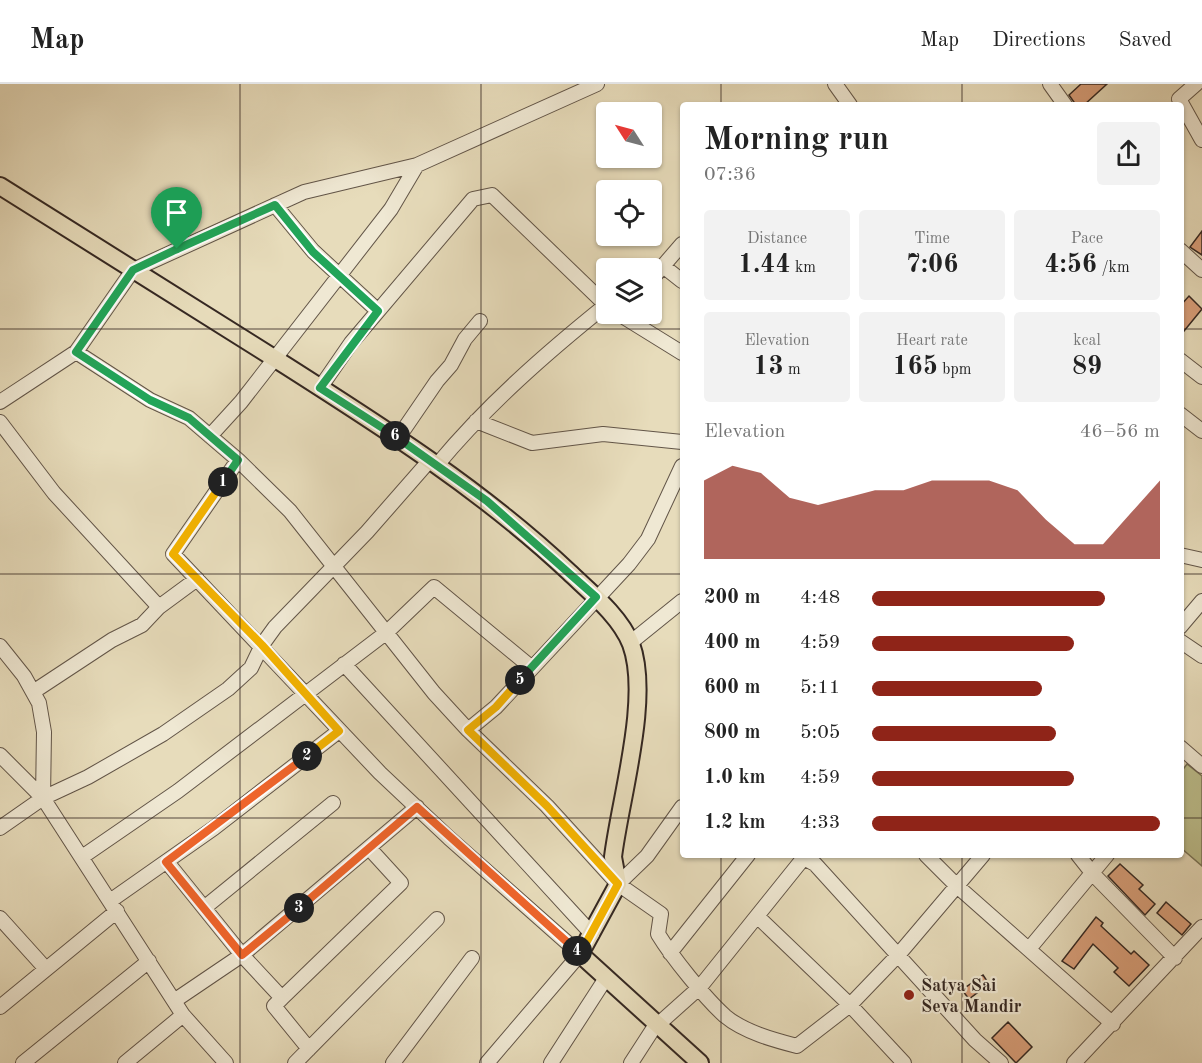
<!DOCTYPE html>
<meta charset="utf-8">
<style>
:root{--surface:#fff;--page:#f2f2f2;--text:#222;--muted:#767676;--line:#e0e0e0;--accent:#8f2418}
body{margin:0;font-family:"Old Standard TT",serif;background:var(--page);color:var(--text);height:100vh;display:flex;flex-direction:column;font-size:22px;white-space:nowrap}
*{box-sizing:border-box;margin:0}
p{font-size:20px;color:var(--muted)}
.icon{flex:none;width:33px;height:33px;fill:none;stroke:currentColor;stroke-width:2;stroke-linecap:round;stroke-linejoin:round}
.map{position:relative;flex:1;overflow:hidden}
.panel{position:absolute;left:680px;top:18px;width:504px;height:756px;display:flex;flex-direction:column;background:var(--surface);border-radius:6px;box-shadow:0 2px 4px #0004}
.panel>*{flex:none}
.needle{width:39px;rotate:306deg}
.buttons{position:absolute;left:596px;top:18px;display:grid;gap:12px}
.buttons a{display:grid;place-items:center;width:66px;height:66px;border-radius:6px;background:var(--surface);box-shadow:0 2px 4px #0004;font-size:30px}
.pin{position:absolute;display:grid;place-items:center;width:51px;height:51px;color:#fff;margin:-62px -26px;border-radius:50% 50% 50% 0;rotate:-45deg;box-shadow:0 0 6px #0007}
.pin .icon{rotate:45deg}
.km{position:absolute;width:30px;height:30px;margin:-15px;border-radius:50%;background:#222;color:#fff;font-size:16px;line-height:30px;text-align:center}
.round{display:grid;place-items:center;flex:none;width:63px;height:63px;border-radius:6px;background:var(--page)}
.head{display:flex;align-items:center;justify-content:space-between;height:102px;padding:0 24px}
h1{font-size:33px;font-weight:800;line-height:45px}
.stats{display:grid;grid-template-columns:repeat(3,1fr);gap:9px;height:102px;padding:6px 24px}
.stats div{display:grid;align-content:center;border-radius:6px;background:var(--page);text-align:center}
.stats b{font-size:26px;font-weight:800}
.stats small{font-size:16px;font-weight:400}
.stats p{font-size:16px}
.chart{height:168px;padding:12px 24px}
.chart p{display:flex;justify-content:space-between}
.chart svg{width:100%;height:108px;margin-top:6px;fill:var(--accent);opacity:.7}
ul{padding:0 24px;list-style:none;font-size:20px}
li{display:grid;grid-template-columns:96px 72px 1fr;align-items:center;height:45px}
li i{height:15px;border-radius:8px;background:var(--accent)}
header{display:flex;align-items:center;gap:36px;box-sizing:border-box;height:84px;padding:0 30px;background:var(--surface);border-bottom:2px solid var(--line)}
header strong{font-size:28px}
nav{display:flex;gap:33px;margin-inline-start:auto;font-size:21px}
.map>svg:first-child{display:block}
.green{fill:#bcbe8c;stroke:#787357;stroke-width:1.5}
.building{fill:#d99f7a;stroke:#352822;stroke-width:1.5}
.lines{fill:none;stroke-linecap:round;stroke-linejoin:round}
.minor-casing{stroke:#625548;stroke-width:16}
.major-casing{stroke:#352822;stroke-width:20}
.minor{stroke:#efe8d3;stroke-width:14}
.major{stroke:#e7dcbb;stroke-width:16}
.split-1-casing{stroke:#fff;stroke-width:12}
.split-2-casing{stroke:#fff;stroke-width:12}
.split-3-casing{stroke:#fff;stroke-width:12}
.split-4-casing{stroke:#fff;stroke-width:12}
.split-5-casing{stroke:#fff;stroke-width:12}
.split-6-casing{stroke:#fff;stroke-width:12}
.split-7-casing{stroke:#fff;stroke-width:12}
.split-1{stroke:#22a559;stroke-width:8}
.split-2{stroke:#f5b400;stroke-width:8}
.split-3{stroke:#f0652b;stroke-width:8}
.split-4{stroke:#f0652b;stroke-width:8}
.split-5{stroke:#f5b400;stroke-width:8}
.split-6{stroke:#22a559;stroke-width:8}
.split-7{stroke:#22a559;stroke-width:8}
.grid{fill:none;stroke:#352822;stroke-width:1.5;stroke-opacity:0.55}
.poi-dot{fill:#8f2418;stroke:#efe8d3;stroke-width:2}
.labels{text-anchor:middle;stroke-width:4.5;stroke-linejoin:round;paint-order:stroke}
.poi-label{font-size:18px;font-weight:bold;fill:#352822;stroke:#efe8d3;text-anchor:start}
</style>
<header>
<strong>Map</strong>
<nav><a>Map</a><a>Directions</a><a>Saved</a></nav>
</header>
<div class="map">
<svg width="1202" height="979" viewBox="0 0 1202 979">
<rect width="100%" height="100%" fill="#e7dcbb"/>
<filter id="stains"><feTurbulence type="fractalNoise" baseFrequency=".00333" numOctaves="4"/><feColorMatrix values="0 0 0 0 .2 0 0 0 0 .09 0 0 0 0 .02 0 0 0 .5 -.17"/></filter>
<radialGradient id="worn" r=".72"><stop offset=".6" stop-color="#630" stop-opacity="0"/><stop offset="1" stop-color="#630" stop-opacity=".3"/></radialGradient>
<path class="green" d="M1187,680L1202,692V782L1181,764V688Z"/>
<path class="building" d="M1081,0H1107L1084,21H1076L1069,11Z
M1202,147V171L1190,163Z
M1189,212L1202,225L1180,252V222Z
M1120,780L1143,801L1139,805L1155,820L1145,831L1108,792Z
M1166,818L1191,840L1182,851L1157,829Z
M1096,833L1103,839L1101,842L1131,870L1134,867L1149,881L1129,902L1114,888L1118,884L1093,860L1074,885L1062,877Z
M983,891L989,900L969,915L962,906Z
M1008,938L1032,963L1016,979L992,954Z"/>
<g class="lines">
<defs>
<path id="minor" d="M835,0L850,21
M1050,0L1065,21
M1196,0L1179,15L1202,56
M275,121L313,167L378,227
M1180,166L1202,186
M663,182L682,160
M651,196L663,182L682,197
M619,230L682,269
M76,268L150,316L189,334L238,376L290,427L434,609L468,646L547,722L618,800L661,830L658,850C672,873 705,914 725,932C744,948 774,956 797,962L850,921L899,870L983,771
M1180,276L1202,293
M320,304L351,259L473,115L492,111L606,221
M0,318L76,268L133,186L304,108L417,81L597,0
M1180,330L1202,347
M476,337L532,359L603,350L682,358
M0,338L54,409L159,523
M210,352L241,318L391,125L417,81
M398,354L437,297L451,281L465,255L480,237
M238,376L173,470L380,689L449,754L580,870L487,979
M437,381C487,321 545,270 606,221
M1180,471L1202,476
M1180,543L1202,517
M1180,557L1202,572
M630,559L682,517
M0,562L24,592L39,619L44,648L43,714L183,931L226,979
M344,580L592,850
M33,608L112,556L142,541L159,523L197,495
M468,646L496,623L629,480L648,455L682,382
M1180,663L1202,682
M0,671L43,714
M0,744L43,714L88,693L163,650L228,605L251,584L262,561L275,543L367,448L430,376
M926,771L957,802L1113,940
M1078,771L1093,790L1175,874
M82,773L178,707L387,548L434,503L532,584
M804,774L815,780L975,956L1001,979
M167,778L242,871L282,914L401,799L369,764
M618,800L647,772L682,723
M110,817L214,744L339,647
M204,824L333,719
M758,833L850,921L904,979
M0,834L46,885
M1029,865L1107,771
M670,869L748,771
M282,914L274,922L309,965
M174,917L242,871L417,723
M0,923L117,827
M23,979L149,877
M125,979L183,931
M295,979L437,835
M393,979L472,874
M551,979L606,894
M631,979L653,945L700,903L806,771
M1074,979L1202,843"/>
<path id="major" d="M0,102C95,162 190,221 285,281C384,344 483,407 569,488C590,508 620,532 631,560C651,614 620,715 613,773L618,800L580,870L700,979"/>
</defs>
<use href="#minor" class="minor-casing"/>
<use href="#major" class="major-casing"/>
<use href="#minor" class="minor"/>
<use href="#major" class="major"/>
</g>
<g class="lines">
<defs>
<path id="split-1" d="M177,165L133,186L76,268L150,316L189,334L238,376L223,398"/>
<path id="split-2" d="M223,398L173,470L262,561L339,647L307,672"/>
<path id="split-3" d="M299,824L242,871L166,778L307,672"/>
<path id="split-4" d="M299,824L417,723L577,867"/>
<path id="split-5" d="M520,596L496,623L468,646L547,722L618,800L580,870L577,867"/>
<path id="split-6" d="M395,352L487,417L596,513L520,596"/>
<path id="split-7" d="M177,165L275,121L313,168L378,227L320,304L395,352"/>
</defs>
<use href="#split-1" class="split-1-casing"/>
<use href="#split-2" class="split-2-casing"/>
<use href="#split-3" class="split-3-casing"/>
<use href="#split-4" class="split-4-casing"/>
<use href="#split-5" class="split-5-casing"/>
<use href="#split-6" class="split-6-casing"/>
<use href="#split-7" class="split-7-casing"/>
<use href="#split-1" class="split-1"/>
<use href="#split-2" class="split-2"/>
<use href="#split-3" class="split-3"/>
<use href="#split-4" class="split-4"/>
<use href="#split-5" class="split-5"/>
<use href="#split-6" class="split-6"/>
<use href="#split-7" class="split-7"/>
</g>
<path class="grid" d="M240,0V979M481,0V979M721,0V21M962,0V21M0,245H682M1180,245H1202M0,490H682M1180,490H1202M0,734H682M1180,734H1202M721,771V979M962,771V979"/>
<circle class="poi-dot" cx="909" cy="911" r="6"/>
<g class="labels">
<g class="poi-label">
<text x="921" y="907">Satya Sai<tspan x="921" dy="21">Seva Mandir</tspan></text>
</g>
</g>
<rect width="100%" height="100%" filter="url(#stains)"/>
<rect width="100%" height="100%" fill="url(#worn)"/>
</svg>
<div class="buttons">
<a><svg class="needle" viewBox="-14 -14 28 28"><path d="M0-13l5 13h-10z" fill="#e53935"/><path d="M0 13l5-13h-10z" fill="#767676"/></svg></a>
<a><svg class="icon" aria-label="locate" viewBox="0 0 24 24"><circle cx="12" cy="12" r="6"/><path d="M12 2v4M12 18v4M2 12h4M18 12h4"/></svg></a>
<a><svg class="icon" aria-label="layers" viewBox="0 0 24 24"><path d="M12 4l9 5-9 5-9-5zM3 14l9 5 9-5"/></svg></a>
</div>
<div class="pin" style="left:177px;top:165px;background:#1e9e55"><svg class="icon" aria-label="arrive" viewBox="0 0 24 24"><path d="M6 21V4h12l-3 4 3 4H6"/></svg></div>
<b class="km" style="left:223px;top:398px">1</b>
<b class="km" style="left:307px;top:672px">2</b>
<b class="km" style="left:299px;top:824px">3</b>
<b class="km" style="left:577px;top:867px">4</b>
<b class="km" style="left:520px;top:596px">5</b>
<b class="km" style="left:395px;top:352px">6</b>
<section class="panel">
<div class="head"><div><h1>Morning run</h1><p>07:36</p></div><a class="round"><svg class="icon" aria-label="share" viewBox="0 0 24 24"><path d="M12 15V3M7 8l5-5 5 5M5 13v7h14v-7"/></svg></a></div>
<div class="stats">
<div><p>Distance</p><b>1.44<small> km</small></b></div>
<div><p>Time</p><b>7:06</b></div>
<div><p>Pace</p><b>4:56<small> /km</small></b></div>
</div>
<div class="stats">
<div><p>Elevation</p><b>13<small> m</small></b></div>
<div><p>Heart rate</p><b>165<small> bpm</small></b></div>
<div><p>kcal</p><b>89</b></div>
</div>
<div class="chart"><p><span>Elevation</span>46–56 m</p>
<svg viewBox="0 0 160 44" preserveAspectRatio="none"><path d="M0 44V12L10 6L20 9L30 19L40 22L50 19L60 16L70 16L80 12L90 12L100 12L110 16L120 28L130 38L140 38L150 25L160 12V44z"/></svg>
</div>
<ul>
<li><b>200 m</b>4:48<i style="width:81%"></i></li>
<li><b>400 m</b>4:59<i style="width:70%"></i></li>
<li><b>600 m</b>5:11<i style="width:59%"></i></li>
<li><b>800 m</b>5:05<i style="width:64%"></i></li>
<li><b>1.0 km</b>4:59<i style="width:70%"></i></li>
<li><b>1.2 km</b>4:33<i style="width:100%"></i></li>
</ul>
</section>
</div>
